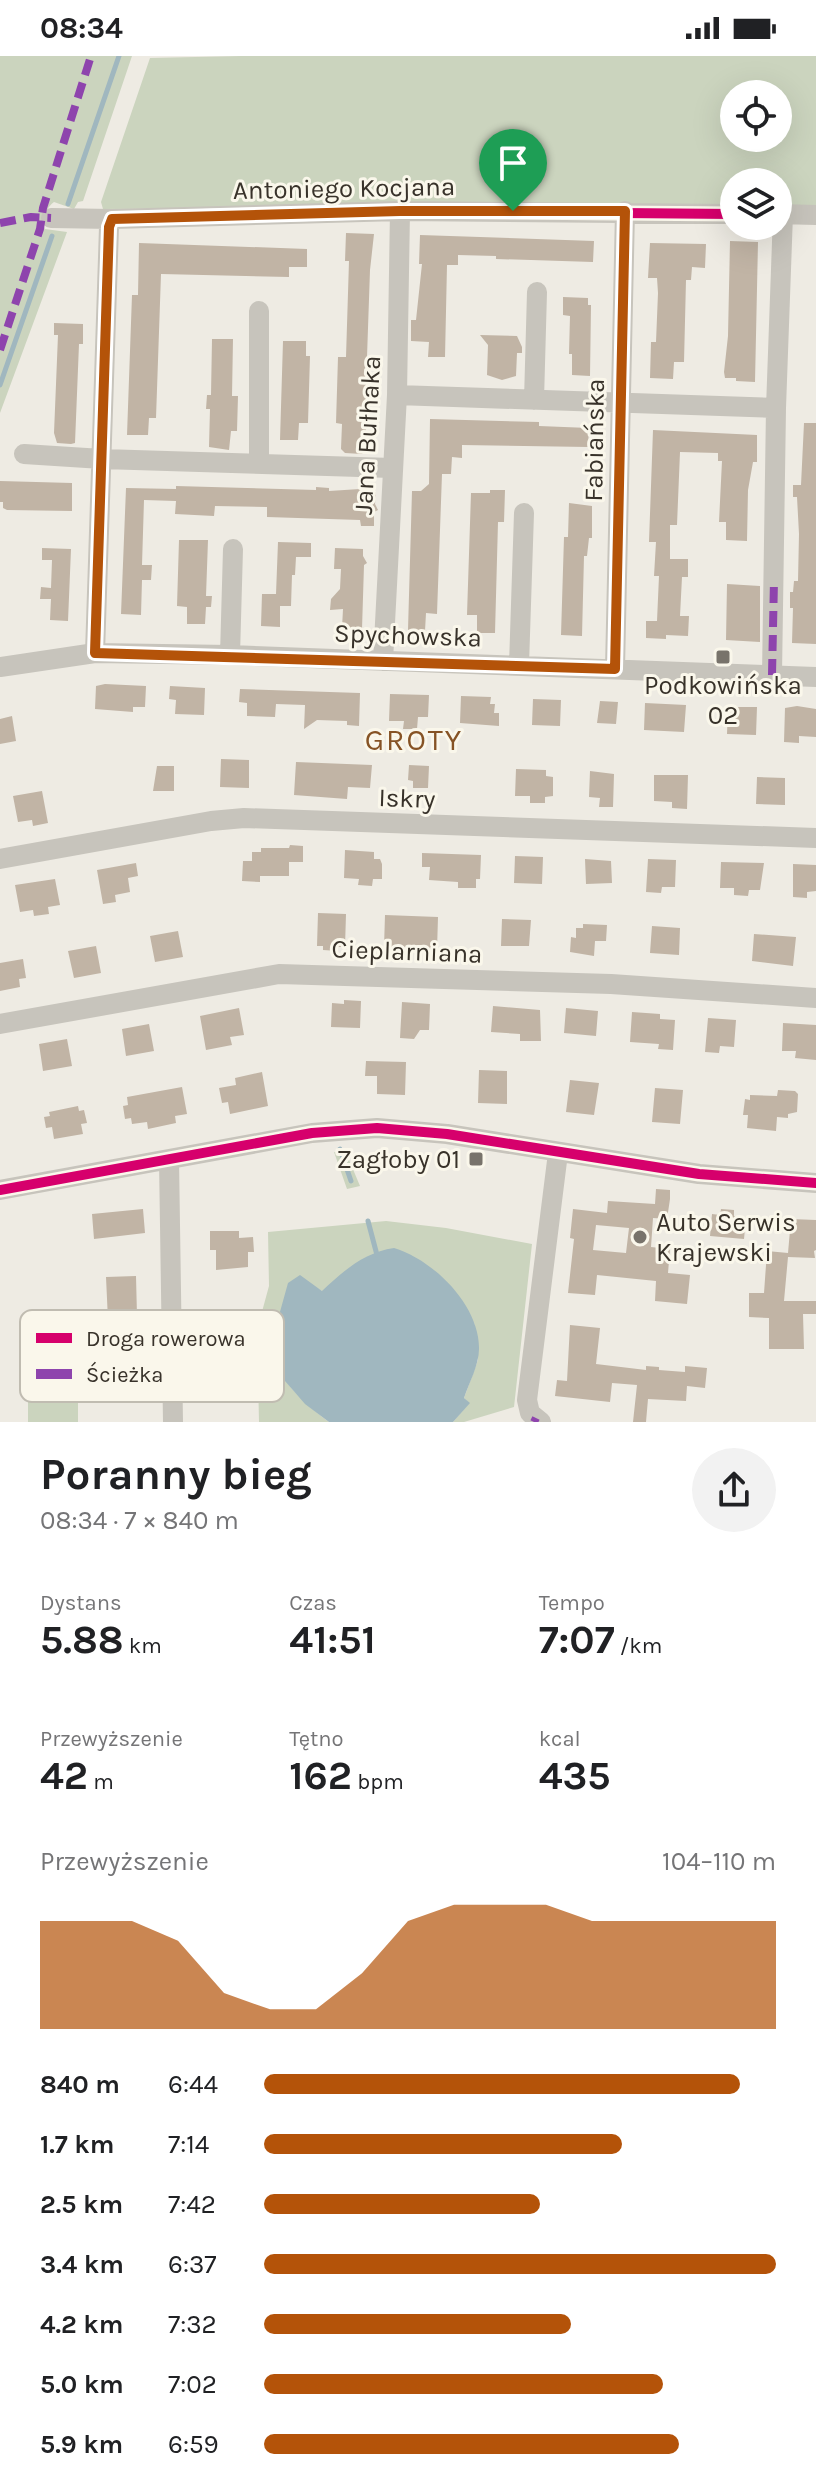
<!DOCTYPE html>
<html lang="pl">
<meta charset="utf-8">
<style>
:root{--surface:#fff;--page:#f2f2f2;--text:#202124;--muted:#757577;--accent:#b45309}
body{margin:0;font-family:Karla,sans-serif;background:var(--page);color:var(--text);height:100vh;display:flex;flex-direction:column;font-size:30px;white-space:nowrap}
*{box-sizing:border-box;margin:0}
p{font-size:26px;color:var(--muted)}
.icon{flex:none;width:44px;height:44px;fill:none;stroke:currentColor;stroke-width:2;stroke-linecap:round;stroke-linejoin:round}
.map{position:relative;height:1366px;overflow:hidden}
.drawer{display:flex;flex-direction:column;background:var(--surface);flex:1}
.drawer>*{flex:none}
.fabs{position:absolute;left:720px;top:24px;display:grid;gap:16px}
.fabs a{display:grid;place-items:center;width:72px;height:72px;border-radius:50%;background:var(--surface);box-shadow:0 8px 32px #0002;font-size:40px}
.pin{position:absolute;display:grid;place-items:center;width:68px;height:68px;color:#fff;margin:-82px -34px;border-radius:50% 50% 50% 0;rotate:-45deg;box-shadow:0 0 8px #0007}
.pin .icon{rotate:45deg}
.round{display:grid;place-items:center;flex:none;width:84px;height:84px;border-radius:42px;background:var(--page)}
.summary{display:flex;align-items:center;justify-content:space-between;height:136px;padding:0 40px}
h1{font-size:44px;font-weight:700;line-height:60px}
.figures{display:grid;grid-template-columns:repeat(3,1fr);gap:12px;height:136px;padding:8px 40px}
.figures div{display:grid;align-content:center}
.figures b{font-size:40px;font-weight:700}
.figures small{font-size:22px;font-weight:400}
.figures p{font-size:22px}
.chart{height:224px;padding:16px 40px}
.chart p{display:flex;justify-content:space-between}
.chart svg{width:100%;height:144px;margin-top:8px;fill:var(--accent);opacity:.7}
ul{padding:0 40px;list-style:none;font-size:26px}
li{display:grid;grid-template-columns:128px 96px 1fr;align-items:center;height:60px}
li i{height:20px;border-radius:10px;background:var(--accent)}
.status{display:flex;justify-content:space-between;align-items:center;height:56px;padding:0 40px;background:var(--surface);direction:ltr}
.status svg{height:22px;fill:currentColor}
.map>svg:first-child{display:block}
.green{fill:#cbd4be;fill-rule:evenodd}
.water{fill:#a0b7bf}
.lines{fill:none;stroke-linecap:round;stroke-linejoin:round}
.stream{stroke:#a0b7bf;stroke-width:5}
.building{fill:#c1b4a5;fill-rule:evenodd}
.minor{stroke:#c7c4bc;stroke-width:20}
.quiet{stroke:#8e44ad;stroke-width:8;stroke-dasharray:16 8;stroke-linecap:butt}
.cycleway-casing{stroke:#faf7eb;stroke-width:15}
.cycleway{stroke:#d6006c;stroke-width:10}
.route-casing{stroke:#fff;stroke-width:16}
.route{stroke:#b45309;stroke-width:10}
.poi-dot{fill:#78736b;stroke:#faf7eb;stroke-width:3}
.labels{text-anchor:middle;stroke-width:6;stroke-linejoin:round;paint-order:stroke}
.street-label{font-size:26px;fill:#38322a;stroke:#faf7eb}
.poi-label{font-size:26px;fill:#38322a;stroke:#faf7eb}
.quarter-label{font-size:30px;letter-spacing:2px;fill:#865325;stroke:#faf7eb}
.key{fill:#faf7eb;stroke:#c0bcb1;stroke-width:2}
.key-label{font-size:22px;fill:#38322a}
</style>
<div class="status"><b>08:34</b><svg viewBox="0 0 49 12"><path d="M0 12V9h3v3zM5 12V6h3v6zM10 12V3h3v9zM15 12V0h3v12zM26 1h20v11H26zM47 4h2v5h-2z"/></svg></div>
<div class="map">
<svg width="816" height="1366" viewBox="0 0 816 1366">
<rect width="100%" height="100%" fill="#eeebe3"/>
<path class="green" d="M0,0H132L83,145L78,146L74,153L54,146C46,152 40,164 45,173L67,176L0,357Z
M241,0H816V151L778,150V126H734V150L103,153L101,146L150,2ZM734,38H778V82H734Z
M334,1096L347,1099L360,1130L347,1133Z
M386,1165L446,1172L532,1188L514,1351L464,1366H453L469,1347L464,1342L478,1304L474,1266L322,1235L313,1230L278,1263C278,1277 274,1294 278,1308C283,1330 312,1353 329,1366H259L257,1274L269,1230L268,1176Z
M78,1297V1366H28V1298Z"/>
<path class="water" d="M394,1192C434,1204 480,1250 479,1293C479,1309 469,1327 464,1342L470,1347L453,1366H329L305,1348L285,1325L277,1304L278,1263L288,1227L300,1219L322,1235C343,1215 365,1196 394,1192Z"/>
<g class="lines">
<path class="stream" d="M68,148L119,0
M0,329L52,180
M340,1093L351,1125
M368,1165L377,1199"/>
</g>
<path class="building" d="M346,177L374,178L370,214L366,330V394L362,398L345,397L341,393L342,368L336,367L338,301H346L349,205H345Z
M420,179L594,185L593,206L496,203V200L458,199V209H447L445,301H428L429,286L411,285V264H416L422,208H419Z
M730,185L758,186L755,326L736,325V322H725L724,316L728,280Z
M139,187L307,193V211H289V221L161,218L156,362H149L148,379H127L132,239H138Z
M650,187L706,188L705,212L692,211L691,224H686L684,306H674L673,323L650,322L651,286H656L658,237L657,222H648Z
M563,241L588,242V249H591L590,320L572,319V298H569L570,260L563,259Z
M54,267L83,268V288H79L75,387L71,388L57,387L54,377L58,279H54Z
M480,279L517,280L522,291V297H517L516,320L502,324L487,319L488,289Z
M212,283H233L232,340H238L237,375H231L229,394L209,391L210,353H206L207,339H211Z
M283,285H306V300H310L308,367H299L298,384H280Z
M430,363L539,366V370L589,372L588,391L462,389V402L452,401L451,418H442L437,558L426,557L425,575L408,574L412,435H421L429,428Z
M804,367H816V588L792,587L793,552H790V536H793L794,525H798L799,478L797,441H793V429H801Z
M653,374L757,379V406H753L748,434L747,485L726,484V466H719L722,405H718V397L680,396L677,469H670V503H688V521H682L680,560H689L688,580L666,579V583L646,582V565H657L659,520H654L656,486H649Z
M0,425L72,427V455L7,454L3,452V446H0Z
M176,430L316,434V431L329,432V435L360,433L363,435L376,436L375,448L378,454L374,456V470H361L360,464L267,461V451L215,450L214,460L175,458L176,445L144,444L142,509H152L151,524H142L141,559L121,558L126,432L176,433Z
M490,434H505L504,466H498L495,577H477V559H467L471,437H490Z
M569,447L592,450V482H589L587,500H584L582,580L561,579L564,481H568Z
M179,484H208L206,540H212L211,551H206L205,568H187V551L177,550Z
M278,486L311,487V501H296L295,519H292L291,550H280V571L261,570L262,538H276Z
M42,492L71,493L68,565L50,564L51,543H40L41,531L51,532L52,504H42Z
M335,492L363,493V500L367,507L364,509L362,573L342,572L343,553L330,554L331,543L340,533L341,513H334Z
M727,528L760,530V586L726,584Z
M105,628L146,630L145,651H133V656L95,653L96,630Z
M170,630L205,632L204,659L175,658L176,644L169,643Z
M240,633L360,637L359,670L347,669V665L317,664L304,673L305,649L276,648L275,661L247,660V647L239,646Z
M390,638L429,639L428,661H418L417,673H403L404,665H389Z
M461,640L491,641L490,648H495L494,657H499V670L460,667Z
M533,643L561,644L560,670L532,669Z
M600,645L618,646L616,668L597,667Z
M645,647L686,649L684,676L644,674Z
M797,650L816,653V681L799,680V687L784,686L785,652Z
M728,651H757L756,679L727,678Z
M12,660L16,685L0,688V663Z
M221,703L249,704V732L220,731Z
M296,706L372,709L370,732L348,731L347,743L294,739Z
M409,709L429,710L428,732H413V725L408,724Z
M157,710H174V735H153Z
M516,713L546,714V720L553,721V740L545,741V747H530V740H515Z
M590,715L614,718L613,751H599L600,742L589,741Z
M654,719H688L687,753L672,752V746L654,745Z
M757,721L785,722V749L756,748Z
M42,735L48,767L33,770L32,764L18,766L13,740Z
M290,789L303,790V806H289V820H260V826L242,825L243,805H252V796H261V792H289Z
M345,794L374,796V803H380L382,808V823H373L372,830L358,829L359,823L344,822Z
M422,797L481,799L480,823H476V832H458V826L429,824L430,811H422Z
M515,800L543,801L542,828L514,827Z
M585,803L611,805L612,827L586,828Z
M648,803L676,804L675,831H662L661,837L646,836Z
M721,806L764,807L760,834H749L748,840L734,839V832H720Z
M136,807L138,820L128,822L130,836L115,839L116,846L103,848L97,814Z
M793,808L816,809V835L807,836V842L793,841Z
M55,823L60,849L48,851L49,858L34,860L33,854L20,856L15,829Z
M318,857L346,858L345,891H338V895L323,894V890H317Z
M385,859L438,861L437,894L384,891Z
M502,863L531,864L529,890H501Z
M583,868L607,869L606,885H595L594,900L570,896L571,881L576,882V872H583Z
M652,870L680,872L679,899L650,897Z
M178,875L183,901L155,906L150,880Z
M754,878L796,881L793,910L752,905Z
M96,890L101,917L74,922L68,895Z
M23,903L26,922L19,923L20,931L0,935V907Z
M344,944L361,945L360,972L331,971L332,947L344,948Z
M402,946L430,948L429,974H420L414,983L400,982Z
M493,950L540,954L541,985H520V978L491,976Z
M239,952L244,979L230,981L232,989L206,994L200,960Z
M566,952L598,955L596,980L564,977Z
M632,956L660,958V963L675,964L673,994L658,993L659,988L630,986Z
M708,962L736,964L734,991L720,990L719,997L705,996Z
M783,967L816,969V1004L795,1002L796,995H782Z
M149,968L154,995L126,1000L122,973Z
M67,983L72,1010L43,1015L39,988Z
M366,1005L406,1006L405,1039L377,1038V1020H365Z
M479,1014L507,1015V1048L478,1047Z
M262,1016L268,1050L230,1058L228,1046L222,1047L219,1032L236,1029L235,1022Z
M570,1024L599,1027L594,1059L566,1056Z
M182,1031L187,1058L175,1060L176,1067L148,1073L147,1066L132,1068L131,1062L125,1063L123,1050L128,1049L127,1041Z
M655,1032L683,1034L680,1068L652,1066Z
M778,1034L795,1035L798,1038L797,1056L788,1058V1062L777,1061L776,1075L747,1072L748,1059H743L745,1043L750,1044V1039L777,1040Z
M78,1050L79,1055L84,1054L87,1067L81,1068L83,1078L54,1083L52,1071L46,1072L44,1061L50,1060L49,1056Z
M656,1133L670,1134V1143L667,1163L653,1162L651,1191L670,1193L668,1217L690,1219L687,1248L655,1245L656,1225L597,1219L595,1239L568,1237L574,1183L570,1182L573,1153L607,1157L608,1145L655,1148ZM596,1169L629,1172L626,1197L593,1194Z
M143,1153L145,1177L94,1183L92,1158Z
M721,1153L734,1154V1160L746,1162L744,1183L710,1180L712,1158L720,1159Z
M791,1163L816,1164V1194L814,1195L815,1202L788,1201L784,1245H816V1258H803L804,1293H769V1262L749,1261V1237H764L767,1195L788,1197Z
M210,1175H239V1182L253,1181L254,1196H248V1211L216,1214V1194H210Z
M136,1220L137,1260L151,1259L152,1275H148V1287L109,1286L106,1221Z
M570,1269L600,1272L596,1308L646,1314V1310L659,1311V1314L685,1316V1310L707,1312L705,1332L687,1330L686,1345L648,1343L646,1366H633L637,1329L612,1327L610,1346L555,1340L557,1324L567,1325Z"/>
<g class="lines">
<path class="minor" d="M778,158L816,159
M51,162L112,163L400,155L734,158
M259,255V407
M397,339L776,352
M534,344L537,236
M24,398L102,403L392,412
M95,597L109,171L112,163
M230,599L233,493
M383,605L397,339L400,155
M519,609L524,457
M0,611L95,597L230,599L816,621
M615,613L625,155
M772,619L776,352L783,158
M0,803L211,765L244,762L816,782
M0,968L279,918L611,928L816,942
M169,1103L173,1366
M0,1134L312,1077L377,1072L447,1078L699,1118L816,1127
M541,1366L530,1357L527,1344L558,1097"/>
<path class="quiet" d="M0,167L31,161L51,162
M0,294L40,173L43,152L91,0
M772,619L774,524
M534,1366L536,1362"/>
<defs>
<path id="cycleway" d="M95,597L109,171L112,163L400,155L734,158
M0,1134L312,1077L377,1072L447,1078L699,1118L816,1127"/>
</defs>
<use href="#cycleway" class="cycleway-casing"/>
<use href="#cycleway" class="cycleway"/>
</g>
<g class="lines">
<defs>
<path id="route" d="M400,155H625L615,613L95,597L109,171L112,163Z"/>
</defs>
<use href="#route" class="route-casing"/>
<use href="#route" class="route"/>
</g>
<g class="poi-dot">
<rect x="715" y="593" width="16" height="16" rx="4"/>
<rect x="468" y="1095" width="16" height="16" rx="4"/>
<circle cx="640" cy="1181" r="8"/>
</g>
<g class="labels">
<g class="street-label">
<text transform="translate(344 132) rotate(-1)" y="9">Antoniego Kocjana</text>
<text transform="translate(367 379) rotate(-87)" y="9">Jana Bułhaka</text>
<text transform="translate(594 384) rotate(-89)" y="9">Fabiańska</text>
<text transform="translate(408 579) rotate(2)" y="9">Spychowska</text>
<text transform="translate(407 742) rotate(2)" y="9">Iskry</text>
<text transform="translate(407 895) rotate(2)" y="9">Cieplarniana</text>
</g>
<g class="poi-label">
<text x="723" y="638">Podkowińska<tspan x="723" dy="30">02</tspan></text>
<text x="460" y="1112" text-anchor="end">Zagłoby 01</text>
<text x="656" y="1175" text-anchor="start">Auto Serwis<tspan x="656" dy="30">Krajewski</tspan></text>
</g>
<g class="quarter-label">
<text x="414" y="694">GROTY</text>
</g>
</g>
<rect x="20" y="1254" width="264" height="92" rx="12" class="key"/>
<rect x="36" y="1277" width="36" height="10" fill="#d6006c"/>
<rect x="36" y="1313" width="36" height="10" fill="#8e44ad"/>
<g class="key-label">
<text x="86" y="1290">Droga rowerowa</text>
<text x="86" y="1326">Ścieżka</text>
</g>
</svg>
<div class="fabs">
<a><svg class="icon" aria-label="locate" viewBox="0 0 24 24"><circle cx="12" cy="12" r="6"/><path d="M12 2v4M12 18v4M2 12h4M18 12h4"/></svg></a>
<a><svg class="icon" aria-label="layers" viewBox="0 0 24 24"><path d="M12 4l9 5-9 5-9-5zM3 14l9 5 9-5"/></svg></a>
</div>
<div class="pin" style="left:513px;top:155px;background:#1e9e55"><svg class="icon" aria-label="arrive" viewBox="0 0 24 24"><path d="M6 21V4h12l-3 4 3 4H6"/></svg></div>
</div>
<section class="drawer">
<div class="summary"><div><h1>Poranny bieg</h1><p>08:34 · 7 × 840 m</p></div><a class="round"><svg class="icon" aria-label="share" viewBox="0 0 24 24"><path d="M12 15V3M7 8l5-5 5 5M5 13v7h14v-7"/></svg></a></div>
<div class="figures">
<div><p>Dystans</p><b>5.88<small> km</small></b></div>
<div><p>Czas</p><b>41:51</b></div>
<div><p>Tempo</p><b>7:07<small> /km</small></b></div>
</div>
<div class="figures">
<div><p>Przewyższenie</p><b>42<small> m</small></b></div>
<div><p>Tętno</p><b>162<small> bpm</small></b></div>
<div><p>kcal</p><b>435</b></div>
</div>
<div class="chart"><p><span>Przewyższenie</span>104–110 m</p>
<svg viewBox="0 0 160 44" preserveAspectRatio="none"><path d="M0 44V11L10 11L20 11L30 17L40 33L50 38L60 38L70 27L80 11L90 6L100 6L110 6L120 11L130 11L140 11L150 11L160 11V44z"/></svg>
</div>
<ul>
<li><b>840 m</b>6:44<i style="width:93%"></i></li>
<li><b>1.7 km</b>7:14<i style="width:70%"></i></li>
<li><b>2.5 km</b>7:42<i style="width:54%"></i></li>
<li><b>3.4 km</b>6:37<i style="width:100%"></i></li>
<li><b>4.2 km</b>7:32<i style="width:60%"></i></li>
<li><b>5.0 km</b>7:02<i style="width:78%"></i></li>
<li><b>5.9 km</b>6:59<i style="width:81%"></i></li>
</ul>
</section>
